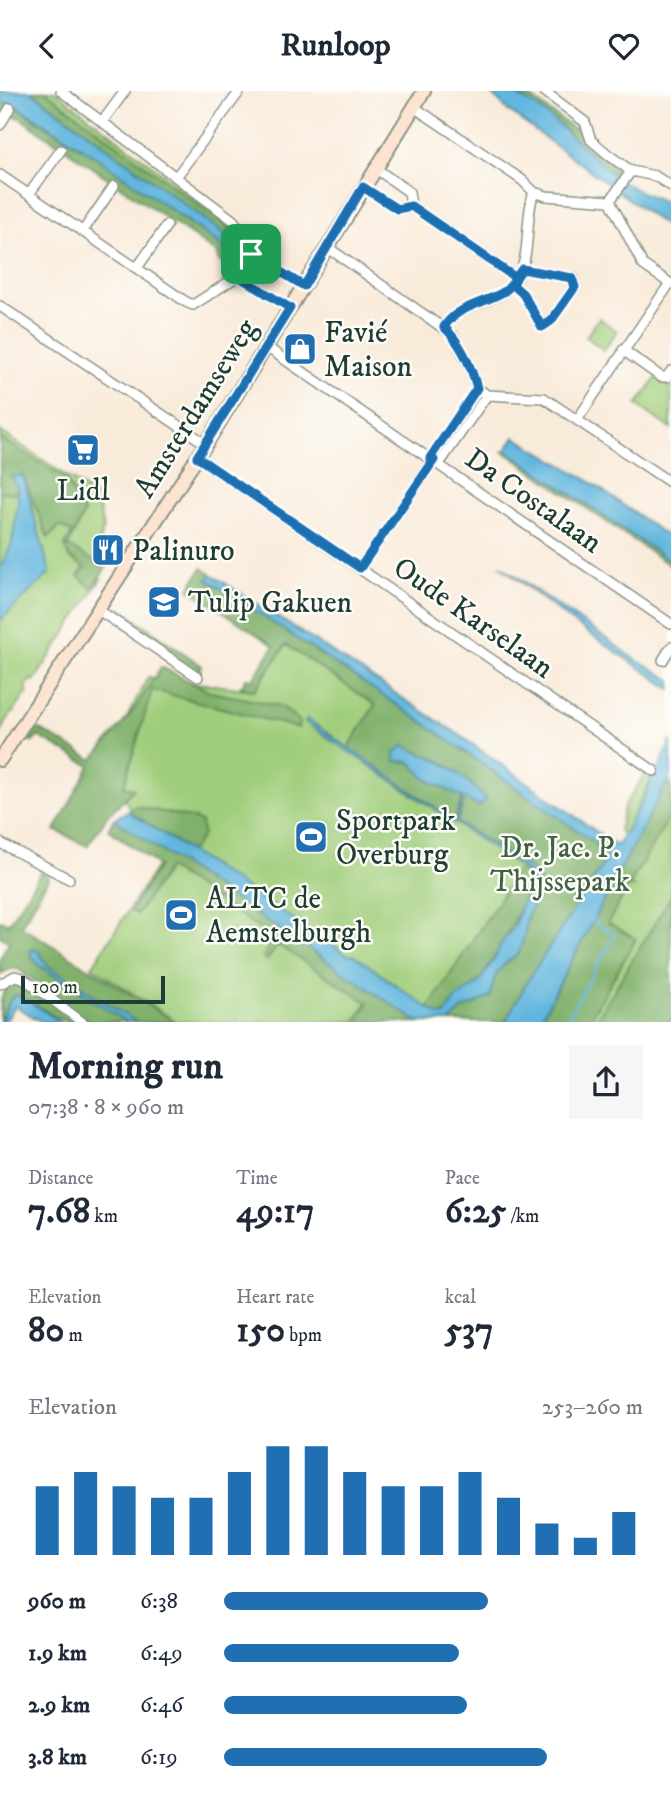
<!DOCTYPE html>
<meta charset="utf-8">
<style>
:root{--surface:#fff;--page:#f6f6f7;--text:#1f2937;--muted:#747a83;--accent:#1f6fb2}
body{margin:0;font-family:"IM FELL DW Pica",serif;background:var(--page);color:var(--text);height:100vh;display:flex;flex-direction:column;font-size:26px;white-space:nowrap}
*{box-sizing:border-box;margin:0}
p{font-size:23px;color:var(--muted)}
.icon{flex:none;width:38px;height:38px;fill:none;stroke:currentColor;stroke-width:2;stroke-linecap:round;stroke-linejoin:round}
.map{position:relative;height:931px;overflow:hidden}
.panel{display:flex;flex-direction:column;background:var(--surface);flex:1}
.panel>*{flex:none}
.scale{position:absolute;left:21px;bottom:18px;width:144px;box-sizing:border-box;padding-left:7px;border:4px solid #1f3d34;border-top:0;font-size:19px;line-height:24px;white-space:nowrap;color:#1f3d34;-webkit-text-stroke:5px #fdfcf7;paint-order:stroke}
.pin{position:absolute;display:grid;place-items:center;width:60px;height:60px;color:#fff;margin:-30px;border-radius:14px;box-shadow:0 4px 10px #0006}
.round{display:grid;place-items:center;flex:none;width:74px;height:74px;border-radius:0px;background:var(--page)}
.head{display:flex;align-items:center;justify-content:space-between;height:119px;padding:0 28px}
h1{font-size:38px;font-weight:800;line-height:52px}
.metrics{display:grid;grid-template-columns:repeat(3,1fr);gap:10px;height:119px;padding:7px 28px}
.metrics div{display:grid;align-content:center}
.metrics b{font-size:35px;font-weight:800}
.metrics small{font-size:19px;font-weight:400}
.metrics p{font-size:19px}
.chart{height:196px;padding:14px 28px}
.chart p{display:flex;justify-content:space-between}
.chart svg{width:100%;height:126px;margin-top:7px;stroke:var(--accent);stroke-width:6}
ul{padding:0 28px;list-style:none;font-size:23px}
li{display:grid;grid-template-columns:112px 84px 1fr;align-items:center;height:52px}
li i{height:18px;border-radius:9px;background:var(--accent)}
header{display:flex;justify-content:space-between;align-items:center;height:91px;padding:0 28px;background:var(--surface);font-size:32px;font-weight:800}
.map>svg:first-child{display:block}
.green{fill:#a1ce7b;stroke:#608658;stroke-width:2}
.forest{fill:#80b16b;stroke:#507750;stroke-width:2}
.water{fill:#61b6de;stroke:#407a89;stroke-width:2}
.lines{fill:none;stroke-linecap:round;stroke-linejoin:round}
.stream{stroke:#61b6de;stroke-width:2.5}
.minor-casing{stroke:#8c9487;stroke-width:12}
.secondary-casing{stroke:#8c9487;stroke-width:16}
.minor{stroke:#fff;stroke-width:9}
.secondary{stroke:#fde4d1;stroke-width:12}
.route-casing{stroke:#fff;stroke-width:14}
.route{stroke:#1f6fb2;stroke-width:9}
.labels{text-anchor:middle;stroke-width:5;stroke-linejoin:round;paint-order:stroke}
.poi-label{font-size:30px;fill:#1f3d34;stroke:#fdfcf7;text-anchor:start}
.street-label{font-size:30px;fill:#1f3d34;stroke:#fdfcf7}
.park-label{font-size:30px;fill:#406146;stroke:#fdfcf7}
</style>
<header><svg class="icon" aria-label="back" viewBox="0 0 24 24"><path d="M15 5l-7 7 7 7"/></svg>Runloop<svg class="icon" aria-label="heart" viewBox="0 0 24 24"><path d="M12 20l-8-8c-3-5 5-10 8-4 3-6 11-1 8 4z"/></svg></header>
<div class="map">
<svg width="671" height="931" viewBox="0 0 671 931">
<rect width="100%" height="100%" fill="#fdfcf7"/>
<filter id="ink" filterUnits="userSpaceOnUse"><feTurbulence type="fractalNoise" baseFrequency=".0143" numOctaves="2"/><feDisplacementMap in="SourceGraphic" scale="14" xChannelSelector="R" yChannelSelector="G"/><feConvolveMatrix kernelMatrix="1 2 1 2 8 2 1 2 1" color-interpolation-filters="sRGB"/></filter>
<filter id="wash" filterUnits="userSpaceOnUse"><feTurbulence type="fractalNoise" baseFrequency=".00686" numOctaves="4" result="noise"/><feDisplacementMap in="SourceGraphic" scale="28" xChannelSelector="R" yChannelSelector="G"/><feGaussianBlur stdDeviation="1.57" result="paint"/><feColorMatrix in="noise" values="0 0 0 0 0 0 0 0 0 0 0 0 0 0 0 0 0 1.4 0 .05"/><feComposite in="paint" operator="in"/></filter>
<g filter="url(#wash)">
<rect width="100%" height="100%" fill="#f9ebda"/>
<path class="green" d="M45,0H55L237,139L249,156L237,176L226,169L232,168L239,157L233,151L236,142Z
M599,227L617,240L604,259L586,246Z
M656,287L671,297V338L637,314Z
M0,340L96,405L103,437L96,469L98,487L101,488L34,590L31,588L25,596L28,601L7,629L0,644Z
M506,359L671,471V475L503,360Z
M202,485L609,763L509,931H422L429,917L378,894L354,931H177L92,876L158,773L105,669L148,586L255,599L285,554Z
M645,683L652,686L624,744L619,740L624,716Z
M671,689V931H540Z"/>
<path class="forest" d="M31,0H45L236,142L233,151Z
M513,0H522L574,38L579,34L583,37C587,58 606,66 620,82L619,87L594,70Z
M8,12L95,65L234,163L227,169L228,176L218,169L219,164L197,148L20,27L4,21L0,27V14Z
M0,347L65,387L84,422L68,455L106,477L92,497L78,485L85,477L69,466L65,454L72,442L60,435L48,447L23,384L17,402L0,401Z
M202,477L211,483L208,488L427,634L607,760L604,772L528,889L505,931H449L461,919L490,906L497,878L514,866L525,843L526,828L538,803V783L457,731L464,707L484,706L431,666L415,662L405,654L398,670L410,671L426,688L462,706L455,730L348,657L375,614L286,554L255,599L240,597L247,586L252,589L274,555L189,498Z
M120,517L202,575L197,582L115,524Z
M161,576L211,601L281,615L300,630L298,637L152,599L124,695L134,698L108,724L87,755L55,739L90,675L38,645L33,651L29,649L37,637L93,669L134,619Z
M665,694L671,698V723L630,793L634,796H628L608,832L636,848L588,931H539Z
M136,715L195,728L201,731L203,744L191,761L128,720Z
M114,728L419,931H357L368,912L278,854L267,869L263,866L274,847L168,777L137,823L130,820L159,775L108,738Z
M520,777L533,788C516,823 504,854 482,886C472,901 455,906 448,922L440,924L428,917Z
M41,781L49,786L21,835L175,931H136L48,875L33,858L31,860L39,874L127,931H90L18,878H10L0,883V867L9,851L0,845V829L8,833Z
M671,805V931H595Z
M16,889L21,890L77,931C49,931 37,906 12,906L0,930C0,910 0,899 16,889Z"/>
<path class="water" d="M0,0H31L225,143L239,157L234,163L95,65L15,14L8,12L0,14Z
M494,0C542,0 587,69 628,94C641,103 657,105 671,115V139L507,19L493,4Z
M515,346L585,387L671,448V471L506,359Z
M23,384L50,482L0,530V478L12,452L18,411L17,396L11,385Z
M500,474L638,570L671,589V598L572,531Z
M211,483L461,645L617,755L648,699L652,686L660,676L671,649V684L539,931H505L528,889L604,772L606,760L427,634L207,488Z
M307,628L455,730L462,713V706L426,688L410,671L395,670V662L405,654C414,661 420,662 431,666C450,674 473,693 486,709L478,716L465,707L457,731L538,783V803L526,828L525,843L519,862C497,878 496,879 490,906L462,919L449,931L417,930L114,728L128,720L348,864H354L428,917L440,924H445L455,908L478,892L495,867L502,851L513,837L532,784L305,631Z
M32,858L39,861L48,875L136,931H127L39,874L30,863Z
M17,904L22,906L61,931H42L15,915L5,931H0L12,906Z"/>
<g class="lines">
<path class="stream" d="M565,931L615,844L593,830"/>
</g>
</g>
<g filter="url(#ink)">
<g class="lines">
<defs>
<path id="minor" d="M544,0L585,31L591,49L610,65L631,80L655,85L671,95
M414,16L522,89L534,101L546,105L610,110
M102,31L125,0
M0,34L10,17
M375,77L409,101L411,115
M0,84L186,211L193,214L238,185L254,155L233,129L61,0
M176,86L240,0
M363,96L397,118L411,115L516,187
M29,103L61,59
M610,110L643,174L671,193
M610,110L631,80
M83,140L114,95
M327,156L453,244L471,278L477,297L487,304L544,307L671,392
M251,163L304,195
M137,177L167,134
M238,185L290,217
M513,193L523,203L542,236L551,230L575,196L573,187L522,178
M0,215L206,353
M444,236C460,211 493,215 512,194C534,170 523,130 534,101
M265,255L671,533
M623,259L661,286H667L671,280
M577,329L670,192
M197,366L654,680
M430,367L477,297
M439,373L487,304
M360,477L434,369
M97,518L198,586
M663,569L671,556
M0,752L69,788
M0,893L15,885L23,887L82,931"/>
<path id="secondary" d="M0,669L206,353L424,0"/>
</defs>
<use href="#minor" class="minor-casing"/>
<use href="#secondary" class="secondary-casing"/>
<use href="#minor" class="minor"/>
<use href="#secondary" class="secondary"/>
</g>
</g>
<g class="lines" filter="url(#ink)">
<defs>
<path id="route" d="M251,163L238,185L290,217L197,366L360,477L434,369L430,367L477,297C471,275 461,252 444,236C458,214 484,213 505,200C513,194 516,186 522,178L572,187L575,196L551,230L542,236L523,203L513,194L516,187L411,115L397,118L363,96L304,195L251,163"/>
</defs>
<use href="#route" class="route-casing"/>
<use href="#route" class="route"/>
</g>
<defs>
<symbol id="shop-square" viewBox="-11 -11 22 22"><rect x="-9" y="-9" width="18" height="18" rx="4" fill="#1f6fb2" stroke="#fdfcf7"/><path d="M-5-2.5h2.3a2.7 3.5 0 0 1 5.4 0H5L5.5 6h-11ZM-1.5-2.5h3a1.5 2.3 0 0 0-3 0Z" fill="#fff"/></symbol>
<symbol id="supermarket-square" viewBox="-11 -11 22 22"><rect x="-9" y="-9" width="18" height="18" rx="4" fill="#1f6fb2" stroke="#fdfcf7"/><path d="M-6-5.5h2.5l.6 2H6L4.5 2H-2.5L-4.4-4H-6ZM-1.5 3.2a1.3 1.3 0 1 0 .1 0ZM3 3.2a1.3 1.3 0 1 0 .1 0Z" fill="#fff"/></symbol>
<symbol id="restaurant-square" viewBox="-11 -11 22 22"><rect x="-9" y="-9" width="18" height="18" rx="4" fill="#1f6fb2" stroke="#fdfcf7"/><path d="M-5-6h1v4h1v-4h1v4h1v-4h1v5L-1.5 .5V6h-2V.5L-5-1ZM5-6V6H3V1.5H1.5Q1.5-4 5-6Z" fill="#fff"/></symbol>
<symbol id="school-square" viewBox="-11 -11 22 22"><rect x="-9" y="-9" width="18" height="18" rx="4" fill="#1f6fb2" stroke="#fdfcf7"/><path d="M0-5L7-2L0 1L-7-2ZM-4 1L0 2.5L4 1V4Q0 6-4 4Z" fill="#fff"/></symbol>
<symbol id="stadium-square" viewBox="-11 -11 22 22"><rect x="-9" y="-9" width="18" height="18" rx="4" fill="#1f6fb2" stroke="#fdfcf7"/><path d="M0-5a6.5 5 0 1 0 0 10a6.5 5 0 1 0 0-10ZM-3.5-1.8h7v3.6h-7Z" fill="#fff"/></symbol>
</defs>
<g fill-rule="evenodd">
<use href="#shop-square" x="281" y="239" width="38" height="38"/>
<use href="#supermarket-square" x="64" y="340" width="38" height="38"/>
<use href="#restaurant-square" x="89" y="440" width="38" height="38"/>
<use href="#school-square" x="145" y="492" width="38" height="38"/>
<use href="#stadium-square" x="292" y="727" width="38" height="38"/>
<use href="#stadium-square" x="162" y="805" width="38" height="38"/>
</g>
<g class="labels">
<g class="poi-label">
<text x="324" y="251">Favié<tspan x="324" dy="34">Maison</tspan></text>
<text x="83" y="409" text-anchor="middle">Lidl</text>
<text x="132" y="469">Palinuro</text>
<text x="188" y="521">Tulip Gakuen</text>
<text x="336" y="739">Sportpark<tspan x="336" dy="34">Overburg</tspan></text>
<text x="206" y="817">ALTC de<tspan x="206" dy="34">Aemstelburgh</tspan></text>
</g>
<g class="street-label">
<text transform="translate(195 317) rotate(-58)" y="10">Amsterdamseweg</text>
<text transform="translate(534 409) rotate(35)" y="10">Da Costalaan</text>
<text transform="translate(474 526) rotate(35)" y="10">Oude Karselaan</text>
</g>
<g class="park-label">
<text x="560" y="766">Dr. Jac. P.<tspan x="560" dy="34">Thijssepark</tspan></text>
</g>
</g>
</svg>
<div class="scale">100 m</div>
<div class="pin" style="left:251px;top:163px;background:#1e9e55"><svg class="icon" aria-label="arrive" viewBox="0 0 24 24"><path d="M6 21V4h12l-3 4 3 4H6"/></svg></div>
</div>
<section class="panel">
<div class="head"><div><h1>Morning run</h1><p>07:38 · 8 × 960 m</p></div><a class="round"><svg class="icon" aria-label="share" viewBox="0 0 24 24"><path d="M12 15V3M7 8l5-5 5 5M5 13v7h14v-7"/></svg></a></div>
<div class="metrics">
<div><p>Distance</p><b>7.68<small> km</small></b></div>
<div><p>Time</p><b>49:17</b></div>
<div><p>Pace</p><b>6:25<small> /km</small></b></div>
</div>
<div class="metrics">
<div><p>Elevation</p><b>80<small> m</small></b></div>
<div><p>Heart rate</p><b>150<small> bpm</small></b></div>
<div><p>kcal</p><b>537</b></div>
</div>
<div class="chart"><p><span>Elevation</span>253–260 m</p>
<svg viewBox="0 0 160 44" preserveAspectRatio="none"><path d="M5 44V20M15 44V15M25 44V20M35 44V24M45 44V24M55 44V15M65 44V6M75 44V6M85 44V15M95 44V20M105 44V20M115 44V15M125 44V24M135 44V33M145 44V38M155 44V29"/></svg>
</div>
<ul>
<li><b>960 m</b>6:38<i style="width:63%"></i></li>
<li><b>1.9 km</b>6:49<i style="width:56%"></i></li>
<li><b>2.9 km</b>6:46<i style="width:58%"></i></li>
<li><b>3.8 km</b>6:19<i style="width:77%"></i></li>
</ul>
</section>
